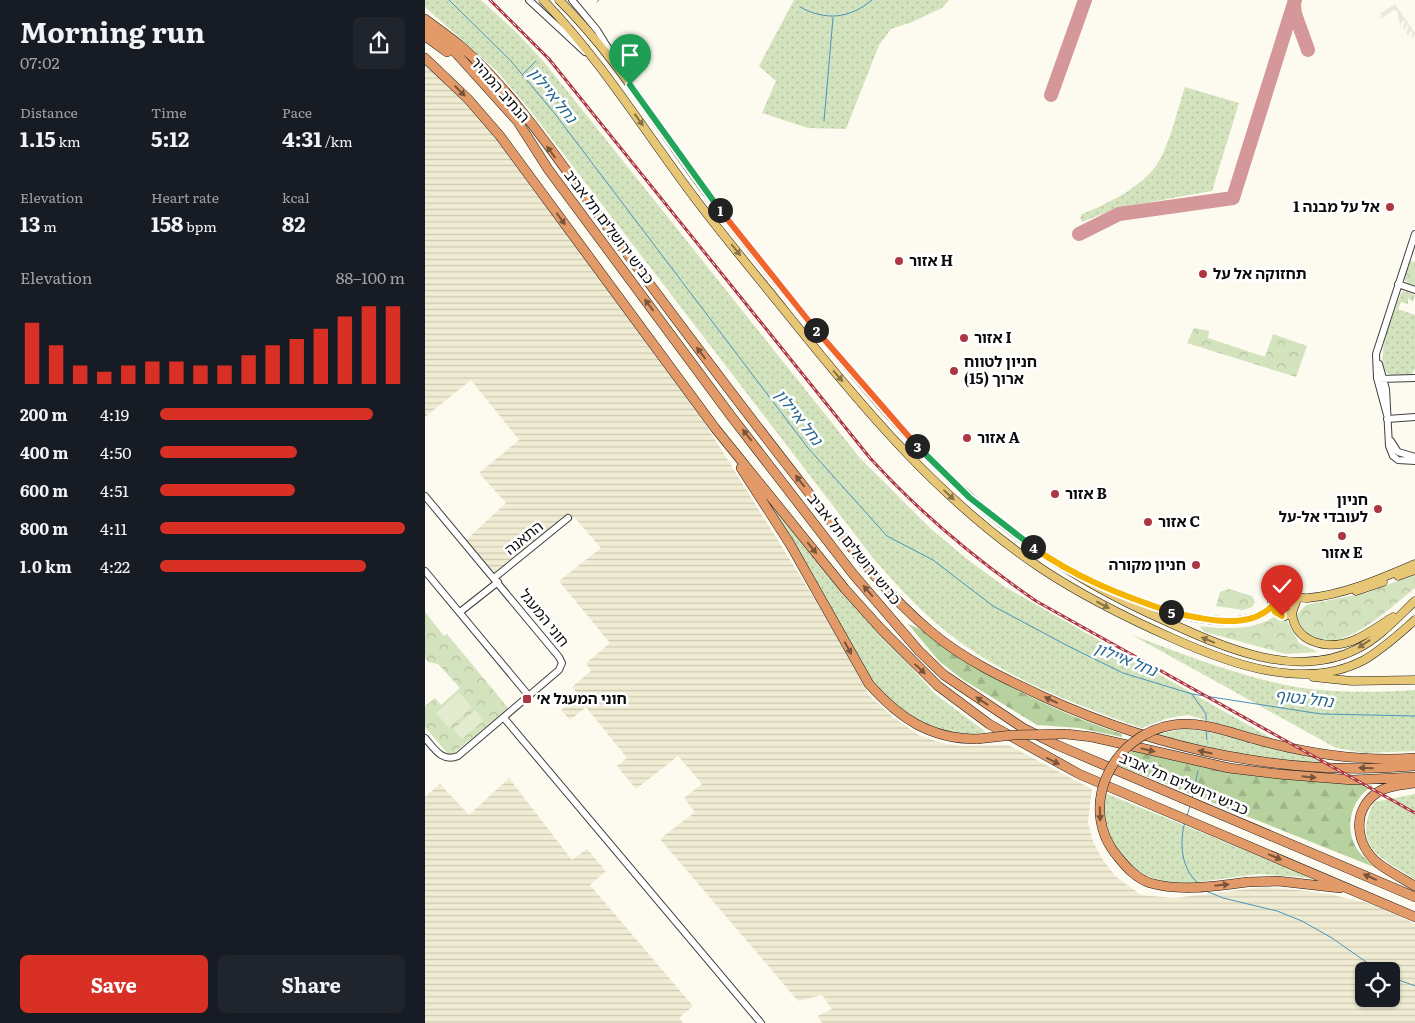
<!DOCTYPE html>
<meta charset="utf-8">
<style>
:root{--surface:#171b24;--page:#20242c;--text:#f1f3f6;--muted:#9ea1a6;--accent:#d93025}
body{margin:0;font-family:Literata,"Noto Sans Hebrew",serif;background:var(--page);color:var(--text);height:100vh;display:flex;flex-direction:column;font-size:19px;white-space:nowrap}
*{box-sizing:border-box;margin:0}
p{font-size:16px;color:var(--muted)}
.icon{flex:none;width:28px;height:28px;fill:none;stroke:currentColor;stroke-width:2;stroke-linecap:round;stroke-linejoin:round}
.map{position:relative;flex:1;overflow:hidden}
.panel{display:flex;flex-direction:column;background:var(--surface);width:425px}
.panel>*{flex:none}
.buttons{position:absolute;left:930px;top:962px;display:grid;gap:10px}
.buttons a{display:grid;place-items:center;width:45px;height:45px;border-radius:8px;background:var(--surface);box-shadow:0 1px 4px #0004;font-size:25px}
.pin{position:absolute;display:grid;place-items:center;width:42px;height:42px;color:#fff;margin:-51px -21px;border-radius:50% 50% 50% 0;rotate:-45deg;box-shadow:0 0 5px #0007}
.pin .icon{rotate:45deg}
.km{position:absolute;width:25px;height:25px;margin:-12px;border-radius:50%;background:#222;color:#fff;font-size:14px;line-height:25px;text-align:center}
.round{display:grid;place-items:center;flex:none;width:52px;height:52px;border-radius:8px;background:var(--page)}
.headline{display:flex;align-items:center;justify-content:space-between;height:85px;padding:0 20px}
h1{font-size:28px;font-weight:700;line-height:38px}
.stats{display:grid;grid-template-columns:repeat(3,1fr);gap:8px;height:85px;padding:5px 20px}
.stats div{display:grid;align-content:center}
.stats b{font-size:21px;font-weight:700}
.stats small{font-size:14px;font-weight:400}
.stats p{font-size:14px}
.chart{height:140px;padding:10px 20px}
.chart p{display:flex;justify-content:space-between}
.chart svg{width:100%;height:90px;margin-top:5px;stroke:var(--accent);stroke-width:6}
.action{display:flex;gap:10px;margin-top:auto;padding:10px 20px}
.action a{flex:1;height:58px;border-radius:8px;background:var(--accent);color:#fff;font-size:20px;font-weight:700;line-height:58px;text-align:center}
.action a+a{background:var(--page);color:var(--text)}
ul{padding:0 20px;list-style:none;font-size:16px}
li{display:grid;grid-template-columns:80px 60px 1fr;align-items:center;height:38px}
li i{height:12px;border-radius:6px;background:var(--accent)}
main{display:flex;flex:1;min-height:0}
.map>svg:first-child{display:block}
.farmland{fill:url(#farmland-rules);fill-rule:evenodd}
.grass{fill:url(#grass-dots)}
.forest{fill:url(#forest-firs)}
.park{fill:url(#park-crowns)}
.pitch{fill:#e3ecce}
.plaza{fill:#ede8df}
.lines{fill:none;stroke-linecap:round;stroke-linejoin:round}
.stream{stroke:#4b94bc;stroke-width:1}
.taxiway{stroke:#d4989a;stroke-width:14}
.minor-casing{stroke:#404040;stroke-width:8}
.major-casing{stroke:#1e1e1e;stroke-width:9}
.highway-casing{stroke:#1e1e1e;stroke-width:10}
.minor{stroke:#fff;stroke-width:6}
.major{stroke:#e7c676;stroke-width:8}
.highway{stroke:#e29a69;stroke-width:9}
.rail-casing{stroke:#ac3743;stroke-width:3}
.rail{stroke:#fff;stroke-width:1;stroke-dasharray:4;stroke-linecap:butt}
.highway-bridge-casing{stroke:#1e1e1e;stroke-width:10;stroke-linecap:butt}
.highway-bridge{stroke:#e29a69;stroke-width:9}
.oneway{fill:#78543b}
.oneway2{fill:#857347}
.split-1-casing{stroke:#fff;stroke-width:10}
.split-2-casing{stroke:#fff;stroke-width:10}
.split-3-casing{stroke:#fff;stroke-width:10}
.split-4-casing{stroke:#fff;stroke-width:10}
.split-5-casing{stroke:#fff;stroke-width:10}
.split-6-casing{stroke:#fff;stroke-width:10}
.split-1{stroke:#22a559;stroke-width:6}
.split-2{stroke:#f0652b;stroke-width:6}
.split-3{stroke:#f0652b;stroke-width:6}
.split-4{stroke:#22a559;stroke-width:6}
.split-5{stroke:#f5b400;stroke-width:6}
.split-6{stroke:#f5b400;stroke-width:6}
.poi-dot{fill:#ac3743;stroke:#fff;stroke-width:2}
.labels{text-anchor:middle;stroke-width:5;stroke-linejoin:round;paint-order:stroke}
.street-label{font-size:15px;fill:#0d0d0d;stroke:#fff}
.poi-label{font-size:15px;font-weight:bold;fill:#0d0d0d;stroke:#fff;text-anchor:start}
.water-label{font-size:16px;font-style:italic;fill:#27678f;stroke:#fff}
</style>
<main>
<section class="panel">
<div class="headline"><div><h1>Morning run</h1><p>07:02</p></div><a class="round"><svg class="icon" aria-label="share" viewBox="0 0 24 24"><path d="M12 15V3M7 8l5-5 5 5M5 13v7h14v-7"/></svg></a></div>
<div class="stats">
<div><p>Distance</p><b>1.15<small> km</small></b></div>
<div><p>Time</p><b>5:12</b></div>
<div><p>Pace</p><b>4:31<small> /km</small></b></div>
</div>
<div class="stats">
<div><p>Elevation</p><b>13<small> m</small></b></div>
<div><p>Heart rate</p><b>158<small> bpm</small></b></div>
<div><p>kcal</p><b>82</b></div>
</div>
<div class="chart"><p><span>Elevation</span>88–100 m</p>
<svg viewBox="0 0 160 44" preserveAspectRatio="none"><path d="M5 44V14M15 44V25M25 44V35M35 44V38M45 44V35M55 44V33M65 44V33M75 44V35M85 44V35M95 44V30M105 44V25M115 44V22M125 44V17M135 44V11M145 44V6M155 44V6"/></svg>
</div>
<ul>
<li><b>200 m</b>4:19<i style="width:87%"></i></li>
<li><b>400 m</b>4:50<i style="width:56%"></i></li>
<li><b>600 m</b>4:51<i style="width:55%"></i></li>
<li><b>800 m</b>4:11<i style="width:100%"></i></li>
<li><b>1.0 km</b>4:22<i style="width:84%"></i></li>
</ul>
<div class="action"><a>Save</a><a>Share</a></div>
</section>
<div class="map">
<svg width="990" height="1023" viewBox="0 0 990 1023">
<defs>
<pattern id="farmland-rules" width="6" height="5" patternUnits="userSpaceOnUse" patternTransform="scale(1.25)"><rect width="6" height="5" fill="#f0ecd3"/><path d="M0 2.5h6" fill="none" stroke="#cdc9b4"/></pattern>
<pattern id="grass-dots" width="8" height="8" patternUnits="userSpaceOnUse" patternTransform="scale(1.25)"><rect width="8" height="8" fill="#d3e3bd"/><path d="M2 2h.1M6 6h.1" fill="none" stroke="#b4c2a1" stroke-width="1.8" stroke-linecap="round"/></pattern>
<pattern id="forest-firs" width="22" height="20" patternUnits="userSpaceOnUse" patternTransform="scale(1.25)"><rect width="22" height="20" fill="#b8d29f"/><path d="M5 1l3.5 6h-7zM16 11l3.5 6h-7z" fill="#9db388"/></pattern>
<pattern id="park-crowns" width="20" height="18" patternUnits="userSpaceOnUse" patternTransform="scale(1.25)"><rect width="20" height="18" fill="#d3e3bd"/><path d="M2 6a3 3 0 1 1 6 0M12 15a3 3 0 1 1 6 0" fill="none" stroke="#b4c2a1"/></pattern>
</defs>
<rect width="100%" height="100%" fill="#fdfaf0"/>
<path class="farmland" d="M0,65L19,81L73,140L279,422L400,616L444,695L469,718L494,735L516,743L537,746L583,745L667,789L663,822L668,842L678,860L690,876L716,895L749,898L839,887L872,890L904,894L950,905L990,924V1023H397L393,1016L407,1009L397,995L373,1001L235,839L270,812L259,798L277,784L253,756L211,789L192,766L202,758L161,707L145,720L136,710L153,695L147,687L166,671L161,663L185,643L134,581L176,548L149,517L74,577L41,540L81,503L54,473L94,440L46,380L0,417ZM939,971H966V999H939Z
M84,778L147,860L162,849L181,871L165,885L268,1006L254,1018L258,1023H0V797L15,784L44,815Z"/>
<path class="grass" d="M0,0H56L92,33L119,62L435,458L505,528L542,559L580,587L848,739L763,715L743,718L717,728C645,703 570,674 511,623C488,603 468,581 448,558L104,109L72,71L0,7Z
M369,0H524L517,8L487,22L466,29L454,45L421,129L383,128L337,113L351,81L334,66Z
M760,87L814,103L787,191L692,208L657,222L655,218L657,214C682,204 707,192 726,172C743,155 752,110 760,87Z
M979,291L990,295L988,302L983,298V304L976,302L973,309L990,315V369L986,375H966L957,369L959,339L976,293Z
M322,471L441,616L510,694L561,732L540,736L527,735L487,720L447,683L368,543Z
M707,635C757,654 808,674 860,685C901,693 948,693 990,690V751L939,753L911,748Z
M758,729C791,731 824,741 857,750C875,754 892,755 909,765L819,757L726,736Z
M680,793L888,878L834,874L757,884C722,882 687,861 679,824C677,815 680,803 680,793Z
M990,794V879C957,859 926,847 949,802Z"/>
<path class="forest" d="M483,624C508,633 525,652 547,665C594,693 645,717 697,734V737L654,728L612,725L537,679L514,661Z
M709,749L948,786C925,799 917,831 935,853C939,858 944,862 949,867L693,765Z"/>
<path class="park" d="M985,261L990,262V287L983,284L979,279Z
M769,328L784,331L783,338L840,357L848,334L882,346L871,377L762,343Z
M990,574V588C959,612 899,675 870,616L881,605L944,592Z
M804,589L827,596L830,602L827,607L818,610L791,606L795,592Z
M0,612L19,636L22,634L84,709L26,755L23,754L0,727V706L10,698L16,705L35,688L13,664L3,662L0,658Z
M850,616L861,619L874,643L893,652L861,654L780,632L774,626C797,629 830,631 850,616Z"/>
<path class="pitch" d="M34,692L47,707L24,728L11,713Z
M50,710L59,720L37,739L28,729Z"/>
<path class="plaza" d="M970,4L990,33L987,40V32L985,31L983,36L981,33L984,26L981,25L980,30L978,28L980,21L978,20L975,25L972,11L968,10L956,19L955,18L957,16L955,14Z"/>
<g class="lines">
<path class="stream" d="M24,0L86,61L130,114L383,448L462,536L508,560L568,606L645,647L698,673L767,694L781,714V722
M172,2L174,0
M375,7C401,21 424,19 447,0
M97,75L111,61
M399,121L408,18
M767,694L896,714L990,716
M781,731L782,740
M767,799L773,771
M762,816L765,806
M760,822C754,842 756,869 773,883
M781,891L798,898L852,911L877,921L907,938L954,971
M966,977L990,986"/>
<path class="taxiway" d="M869,5L870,14L883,50
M626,95L660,0
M654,234L694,214L808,198L870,0"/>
<defs>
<path id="minor" d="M104,0L160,52
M147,0L172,30L195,67
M973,284L990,290
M954,364L961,389L964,446L968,456L973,460L990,461
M954,379L990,378
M962,415L952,378L951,354L990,234
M962,419L990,417
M966,441L973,452L990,457
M0,496L134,657L137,663L134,670L33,756C17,763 9,748 0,738
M0,571L104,696
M69,578L143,518
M35,612L73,582
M79,718L336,1023"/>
<path id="major" d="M118,0C177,61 221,134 272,201C300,238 331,275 360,311C436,406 515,501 617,569C658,596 702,618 747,638C803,663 879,692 939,660C958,649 974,634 990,620
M134,0C192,57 233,128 282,193C329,254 378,315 428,373C472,425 517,476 570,518C623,561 681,595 743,622C800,648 871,680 932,649C954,638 972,618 990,601
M973,576L990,570
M685,589C721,607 815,640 847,606
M931,591L958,582
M868,596L871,602L867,613L860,616L850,612L847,602C853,582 869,600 883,598C919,595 957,578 990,564
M867,613C870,643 902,650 927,641C942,635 955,625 968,617
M888,677L927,681L990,680"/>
<path id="highway" d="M0,19C12,28 25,37 37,47C93,96 144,176 189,236C252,321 315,405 380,488C419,538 456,590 505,631C539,660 580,679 619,697C735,750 862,777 990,766
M0,27L30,52L93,122L123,169L306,416L428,574L494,651L519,675L598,728L632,745L990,897
M0,36L22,52
M0,58L43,99L75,136L290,428L420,589L456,629L513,686L564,724L654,774L990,917
M316,468L365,544L444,684C474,718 505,739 552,739
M641,734L667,737L804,768L853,774L928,780L990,777
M826,738C881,754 933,762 990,758
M990,783C978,785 963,785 953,792C926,810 930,845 954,864C965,872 978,879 990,886
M823,882L853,881L915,888"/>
</defs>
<use href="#minor" class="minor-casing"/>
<use href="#major" class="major-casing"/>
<use href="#highway" class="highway-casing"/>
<use href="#minor" class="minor"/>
<use href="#major" class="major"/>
<use href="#highway" class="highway"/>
<defs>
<path id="rail" d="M65,0L124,59L445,458C495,513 550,559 611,601L990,813"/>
</defs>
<use href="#rail" class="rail-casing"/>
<use href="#rail" class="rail"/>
<defs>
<path id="highway-bridge" d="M552,739L588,735L641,734
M823,882C791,886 757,892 725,883C711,878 702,868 693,857C651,808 687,734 748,725C774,721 801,731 826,738"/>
</defs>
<use href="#highway-bridge" class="highway-bridge-casing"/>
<use href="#highway-bridge" class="highway-bridge"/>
</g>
<defs><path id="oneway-solid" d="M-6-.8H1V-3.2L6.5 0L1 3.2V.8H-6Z" transform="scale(1.25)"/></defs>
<g class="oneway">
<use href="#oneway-solid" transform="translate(35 91) rotate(45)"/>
<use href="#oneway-solid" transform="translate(126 152) rotate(-127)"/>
<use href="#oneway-solid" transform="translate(136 219) rotate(54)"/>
<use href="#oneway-solid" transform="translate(224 305) rotate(-127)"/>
<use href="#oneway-solid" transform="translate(276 353) rotate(-127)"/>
<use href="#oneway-solid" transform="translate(322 435) rotate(-128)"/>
<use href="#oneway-solid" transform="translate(375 481) rotate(-128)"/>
<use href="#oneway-solid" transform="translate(387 548) rotate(51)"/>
<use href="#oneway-solid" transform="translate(443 591) rotate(-131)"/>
<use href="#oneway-solid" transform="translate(423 648) rotate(61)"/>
<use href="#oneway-solid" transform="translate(495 669) rotate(43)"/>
<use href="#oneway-solid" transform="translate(626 700) rotate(-155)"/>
<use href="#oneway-solid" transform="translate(557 701) rotate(-147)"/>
<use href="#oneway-solid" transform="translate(723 750) rotate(13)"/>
<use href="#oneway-solid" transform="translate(780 752) rotate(-168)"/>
<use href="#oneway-solid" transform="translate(628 761) rotate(27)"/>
<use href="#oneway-solid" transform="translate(941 768) rotate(-179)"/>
<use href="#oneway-solid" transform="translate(884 777) rotate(6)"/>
<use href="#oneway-solid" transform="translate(675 814) rotate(88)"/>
<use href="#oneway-solid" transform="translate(850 857) rotate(23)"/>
<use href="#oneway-solid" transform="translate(945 877) rotate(-156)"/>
<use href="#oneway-solid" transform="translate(797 885) rotate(-6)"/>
</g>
<g class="oneway2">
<use href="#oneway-solid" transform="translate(214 120) rotate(54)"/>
<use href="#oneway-solid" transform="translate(311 250) rotate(51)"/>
<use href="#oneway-solid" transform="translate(413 376) rotate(49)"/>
<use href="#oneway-solid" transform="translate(524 495) rotate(43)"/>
<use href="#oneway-solid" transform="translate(678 605) rotate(28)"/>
<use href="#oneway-solid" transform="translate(783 640) rotate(-158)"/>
<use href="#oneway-solid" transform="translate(939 644) rotate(146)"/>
</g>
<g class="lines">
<defs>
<path id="split-1" d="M205,85L295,210"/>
<path id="split-2" d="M295,210L391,330"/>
<path id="split-3" d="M391,330L492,446"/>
<path id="split-4" d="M492,446L545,498L608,547"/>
<path id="split-5" d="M608,547C649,577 698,596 746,612"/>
<path id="split-6" d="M746,612C776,619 823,631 847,606L850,612L857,616"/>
</defs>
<use href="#split-1" class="split-1-casing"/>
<use href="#split-2" class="split-2-casing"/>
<use href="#split-3" class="split-3-casing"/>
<use href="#split-4" class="split-4-casing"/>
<use href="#split-5" class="split-5-casing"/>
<use href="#split-6" class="split-6-casing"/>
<use href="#split-1" class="split-1"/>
<use href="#split-2" class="split-2"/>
<use href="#split-3" class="split-3"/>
<use href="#split-4" class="split-4"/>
<use href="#split-5" class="split-5"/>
<use href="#split-6" class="split-6"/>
</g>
<g class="poi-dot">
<circle cx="965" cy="207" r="5"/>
<circle cx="474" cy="261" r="5"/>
<circle cx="778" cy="274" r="5"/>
<circle cx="539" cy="338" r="5"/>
<circle cx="529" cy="371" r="5"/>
<circle cx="542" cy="438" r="5"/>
<circle cx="630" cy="494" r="5"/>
<circle cx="953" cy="509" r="5"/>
<circle cx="723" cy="522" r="5"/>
<circle cx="917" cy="536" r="5"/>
<circle cx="771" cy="565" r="5"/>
<rect x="97" y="694" width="10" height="10" rx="2.5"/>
</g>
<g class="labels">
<g class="street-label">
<text transform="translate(75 90) rotate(49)" y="5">הנתיב המהיר</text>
<text transform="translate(184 227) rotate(53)" y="5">כביש ירושלים תל אביב</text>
<text transform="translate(99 538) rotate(-39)" y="5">התאנה</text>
<text transform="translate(429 549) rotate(51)" y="5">כביש ירושלים תל אביב</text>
<text transform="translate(119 618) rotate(51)" y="5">חוני המעגל</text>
<text transform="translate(759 784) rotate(23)" y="5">כביש ירושלים תל אביב</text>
</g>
<g class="poi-label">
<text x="955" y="212" text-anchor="end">אל על מבנה 1</text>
<text x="484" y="266">אזור H</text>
<text x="788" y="279">תחזוקה אל על</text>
<text x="549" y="343">אזור I</text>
<text x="539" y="367">חניון לטווח<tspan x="539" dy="17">ארוך (15)</tspan></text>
<text x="552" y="443">אזור A</text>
<text x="640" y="499">אזור B</text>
<text x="943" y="505" text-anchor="end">חניון<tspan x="943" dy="17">לעובדי אל-על</tspan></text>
<text x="733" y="527">אזור C</text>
<text x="917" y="558" text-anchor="middle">אזור E</text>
<text x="761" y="570" text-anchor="end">חניון מקורה</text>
<text x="112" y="704">חוני המעגל א׳</text>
</g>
<g class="water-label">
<text transform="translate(128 95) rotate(51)" y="6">נחל איילון</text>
<text transform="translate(374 417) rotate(52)" y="6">נחל איילון</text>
<text transform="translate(701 659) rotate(22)" y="6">נחל איילון</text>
<text transform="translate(879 698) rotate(7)" y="6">נחל נטוף</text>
</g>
</g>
</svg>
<div class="buttons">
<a><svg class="icon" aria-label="locate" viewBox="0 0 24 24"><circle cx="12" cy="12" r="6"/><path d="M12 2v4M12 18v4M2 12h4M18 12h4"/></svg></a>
</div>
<div class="pin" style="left:205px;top:85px;background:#1e9e55"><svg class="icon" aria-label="arrive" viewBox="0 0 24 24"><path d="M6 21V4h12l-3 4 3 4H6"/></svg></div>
<div class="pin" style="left:857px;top:616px;background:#d93025"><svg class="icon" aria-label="check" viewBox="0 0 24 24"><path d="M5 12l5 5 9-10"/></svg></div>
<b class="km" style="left:295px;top:210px">1</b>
<b class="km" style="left:391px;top:330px">2</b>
<b class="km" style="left:492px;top:446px">3</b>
<b class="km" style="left:608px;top:547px">4</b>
<b class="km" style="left:746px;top:612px">5</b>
</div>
</main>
